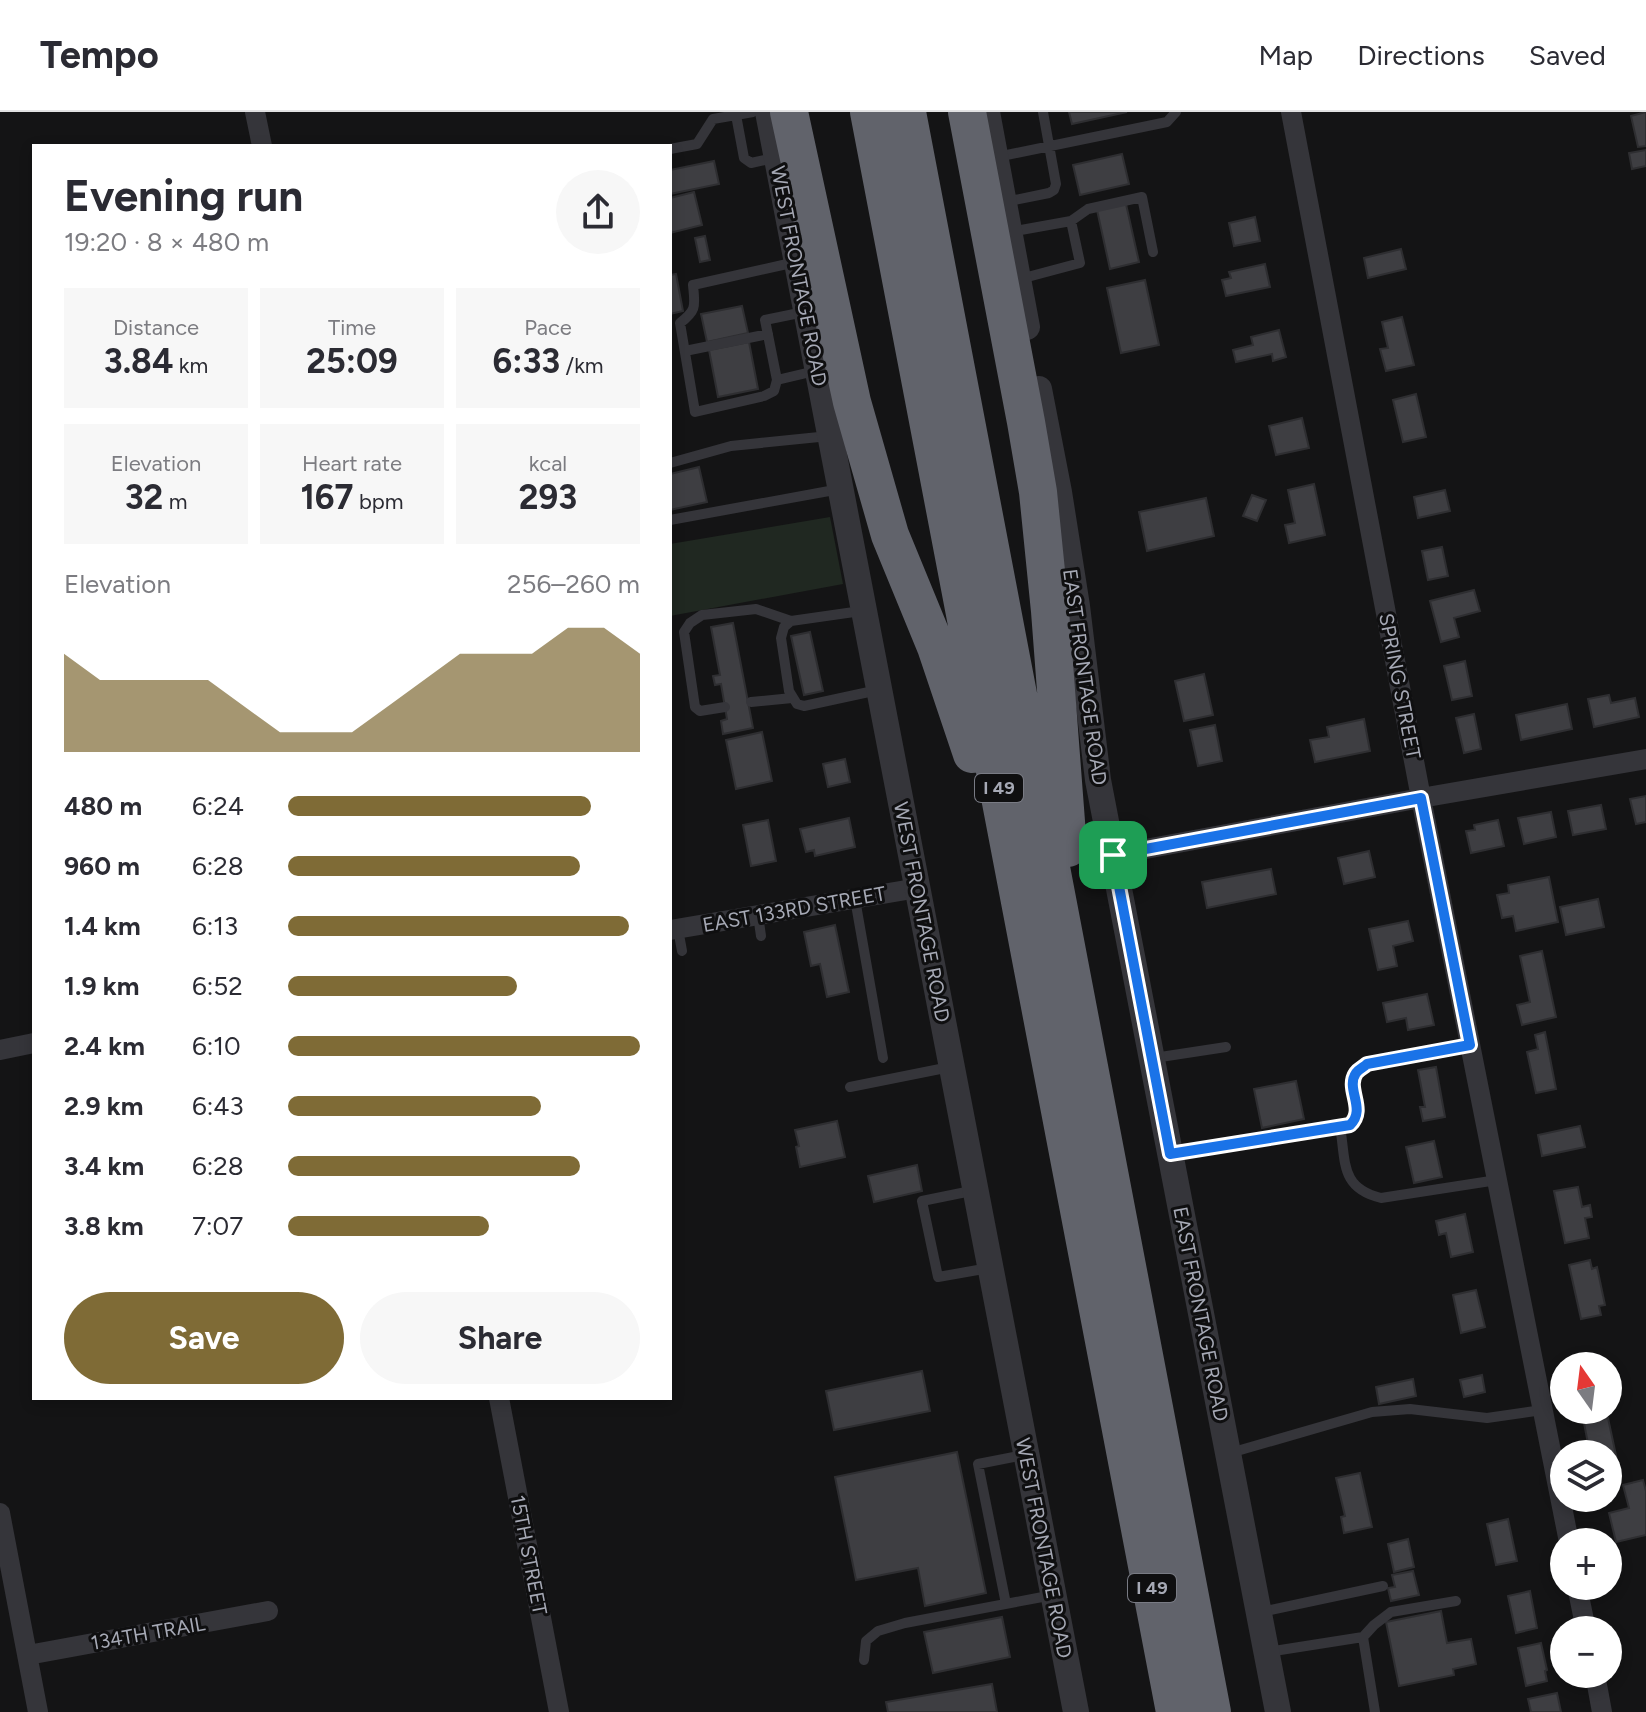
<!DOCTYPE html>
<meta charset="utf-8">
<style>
:root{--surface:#fff;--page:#f7f7f7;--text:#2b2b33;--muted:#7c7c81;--line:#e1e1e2;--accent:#7f6b36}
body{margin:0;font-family:Figtree,sans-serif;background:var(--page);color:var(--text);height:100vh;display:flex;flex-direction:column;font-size:30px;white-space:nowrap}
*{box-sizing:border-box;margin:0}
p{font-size:26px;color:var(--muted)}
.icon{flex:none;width:44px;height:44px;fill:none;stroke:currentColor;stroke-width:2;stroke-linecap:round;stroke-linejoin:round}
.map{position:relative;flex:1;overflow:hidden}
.side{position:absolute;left:32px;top:32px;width:640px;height:1256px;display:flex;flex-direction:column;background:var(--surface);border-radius:0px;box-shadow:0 4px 12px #0003}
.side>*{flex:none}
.needle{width:52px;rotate:346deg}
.tools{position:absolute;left:1550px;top:1240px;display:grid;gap:16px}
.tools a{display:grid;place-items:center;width:72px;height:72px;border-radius:50%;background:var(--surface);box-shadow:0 4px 12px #0003;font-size:40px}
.pin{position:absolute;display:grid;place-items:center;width:68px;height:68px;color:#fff;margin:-34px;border-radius:16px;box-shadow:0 4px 12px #0006}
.round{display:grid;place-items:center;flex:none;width:84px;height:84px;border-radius:42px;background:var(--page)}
.head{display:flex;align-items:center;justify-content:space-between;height:136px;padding:0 32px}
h1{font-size:44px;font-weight:700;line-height:60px}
.figures{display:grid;grid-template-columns:repeat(3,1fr);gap:12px;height:136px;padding:8px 32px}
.figures div{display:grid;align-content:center;border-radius:0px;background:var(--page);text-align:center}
.figures b{font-size:34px;font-weight:700}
.figures small{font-size:22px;font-weight:400}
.figures p{font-size:22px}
.chart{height:224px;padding:16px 32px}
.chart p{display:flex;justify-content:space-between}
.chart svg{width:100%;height:144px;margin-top:8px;fill:var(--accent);opacity:.7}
.action{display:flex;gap:16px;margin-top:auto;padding:16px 32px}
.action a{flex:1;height:92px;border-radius:48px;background:var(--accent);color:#fff;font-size:32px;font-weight:700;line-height:92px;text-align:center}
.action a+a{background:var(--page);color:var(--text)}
ul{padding:0 32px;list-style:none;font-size:26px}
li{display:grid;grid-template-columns:128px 96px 1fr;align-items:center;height:60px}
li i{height:20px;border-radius:10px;background:var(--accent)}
header{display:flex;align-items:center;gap:48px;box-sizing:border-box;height:112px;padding:0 40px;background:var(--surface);border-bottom:2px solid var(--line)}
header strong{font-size:38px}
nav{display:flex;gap:44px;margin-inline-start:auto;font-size:28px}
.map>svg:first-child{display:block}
.green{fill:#202821}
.building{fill:#3e3e42;stroke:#2e2e31;stroke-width:2}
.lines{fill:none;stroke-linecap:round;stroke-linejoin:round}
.service{stroke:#35353a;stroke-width:10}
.minor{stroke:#35353a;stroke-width:20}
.tertiary{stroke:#35353a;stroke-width:26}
.motorway{stroke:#61636b;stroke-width:38}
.route-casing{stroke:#fff;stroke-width:16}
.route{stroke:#1a73e8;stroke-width:10}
.labels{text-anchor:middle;stroke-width:6;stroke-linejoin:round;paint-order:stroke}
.shield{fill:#0f0f10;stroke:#797b84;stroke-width:2}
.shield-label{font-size:18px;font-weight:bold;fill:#a6a9b5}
.street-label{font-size:20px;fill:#a6a9b5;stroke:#0f0f10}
</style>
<header>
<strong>Tempo</strong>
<nav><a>Map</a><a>Directions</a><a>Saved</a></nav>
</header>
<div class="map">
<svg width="1646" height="1600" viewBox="0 0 1646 1600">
<rect width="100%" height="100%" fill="#141415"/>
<path class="green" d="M830,405L843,472L670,504V432Z"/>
<path class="building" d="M1069,0H1127L1072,12Z
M1646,0V34L1638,35L1631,4Z
M1646,38V54L1632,57L1629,41Z
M1122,42L1129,72L1080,83L1073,53Z
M714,49L719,72L670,82V58Z
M694,80L702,113L670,121V86Z
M1126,92L1139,150L1110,157L1097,98Z
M1255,105L1260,129L1234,134L1229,111Z
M705,124L710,148L700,150L695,126Z
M1401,137L1406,157L1368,166L1364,146Z
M1265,152L1270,175L1226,184L1222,168L1231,166L1229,160Z
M676,162L683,199L670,202V163Z
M1145,168L1159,233L1121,241L1107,176Z
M742,194L748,221L707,230L701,202Z
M1402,205L1414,253L1386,259L1380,237L1388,236L1382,210Z
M1279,218L1286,245L1273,249L1272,242L1236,250L1233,238L1253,233L1251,225Z
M749,230L758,277L718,285L709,238Z
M1416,282L1426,325L1403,330L1393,288Z
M1302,306L1309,336L1276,343L1269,314Z
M699,355L707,390L670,398V362Z
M1314,372L1325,423L1289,431L1285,413L1295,411L1288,378Z
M1445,378L1450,399L1418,406L1414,385Z
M1252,383L1266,388L1257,409L1243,404Z
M1206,386L1214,424L1147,439L1139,400Z
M1442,435L1448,464L1428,468L1422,439Z
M1474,478L1480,499L1454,506L1459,525L1441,530L1430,489Z
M733,511L753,616L723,622L721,609L727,607L721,572L715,573L713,564L720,563L711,515Z
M810,520L823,579L804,583L791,524Z
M1465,549L1472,584L1452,588L1444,554Z
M1204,562L1213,603L1184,609L1175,569Z
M1609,583L1611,591L1635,586L1639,605L1594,615L1588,587Z
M1567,592L1572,617L1521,628L1516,603Z
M1474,602L1481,637L1464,641L1456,606Z
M1364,607L1370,639L1315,650L1310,628L1329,625L1327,615Z
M1215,613L1222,649L1198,654L1190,618Z
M762,620L772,669L736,677L726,628Z
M845,647L850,670L828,675L823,652Z
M1646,684V710L1636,712L1630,687Z
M1601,693L1606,717L1573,723L1568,699Z
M1551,700L1556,725L1524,732L1518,706Z
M849,706L855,735L815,744L814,738L806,740L800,717Z
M768,708L776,749L751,754L743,713Z
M1498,708L1504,734L1471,741L1466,719L1475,718L1474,713Z
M1369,739L1375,765L1344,772L1338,746Z
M1271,757L1276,782L1207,796L1202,770Z
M1549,765L1558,810L1516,819L1513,804L1502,806L1497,783L1509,781L1508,773Z
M1598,787L1604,815L1566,823L1560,795Z
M1408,809L1413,829L1393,834L1397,854L1378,858L1369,817Z
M835,813L849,880L827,885L820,852L811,854L804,820Z
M1542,839L1556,905L1522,913L1517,893L1530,890L1520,844Z
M1427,882L1434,913L1408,918L1406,906L1387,910L1383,891Z
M1545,920L1556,977L1536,981L1527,940L1538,937L1535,923Z
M1436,955L1445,1005L1423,1009L1420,995H1425L1418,958Z
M1296,969L1304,1007L1262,1016L1254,977Z
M837,1009L845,1045L800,1055L796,1035L799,1034L795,1018Z
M1580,1014L1585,1035L1542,1044L1538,1023Z
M1434,1029L1442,1065L1414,1071L1406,1035Z
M917,1053L922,1079L874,1090L868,1064Z
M1578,1075L1582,1095L1590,1093L1592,1105L1585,1106L1589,1126L1565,1131L1554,1079Z
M1465,1102L1473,1140L1451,1145L1446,1121L1439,1123L1436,1109Z
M1590,1148L1592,1157L1597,1155L1605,1193L1599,1194L1601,1203L1581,1207L1569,1153Z
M1476,1178L1485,1215L1461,1221L1453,1183Z
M922,1259L930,1299L834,1318L826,1279Z
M1482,1263L1485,1280L1464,1285L1460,1268Z
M1413,1267L1416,1284L1379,1292L1376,1275Z
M1608,1306L1617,1348L1608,1350V1342H1590L1584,1311Z
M957,1340L986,1481L925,1494L918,1456L856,1468L835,1365Z
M1360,1361L1372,1415L1344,1421L1341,1405L1345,1404L1336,1366Z
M1643,1368L1646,1379V1423L1616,1430L1609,1401L1629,1396L1623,1373Z
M1508,1407L1517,1449L1496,1453L1487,1412Z
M1408,1427L1414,1455L1394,1460L1388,1432Z
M1413,1459L1419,1483L1391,1489L1388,1476L1395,1475L1392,1463Z
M1530,1479L1537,1516L1516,1521L1508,1484Z
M1441,1499L1447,1531L1471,1527L1476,1552L1453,1557L1454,1563L1399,1574L1386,1510Z
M1002,1505L1010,1545L933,1561L924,1520Z
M1541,1531L1547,1558L1545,1559L1547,1569L1526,1574L1518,1536Z
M992,1572L997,1600H888L886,1590Z
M1557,1581L1561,1600H1531L1528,1587Z"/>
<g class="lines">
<path class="service" d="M753,0L736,3L744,46L751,51L774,46
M670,37L697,32L713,7L736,3
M997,45L1167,10L1176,0
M1005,90L1049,81L1054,78L1056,72L1043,0
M1071,109L1088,97L1142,85L1153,140
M1010,120L1071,109L1080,151L1020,167
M804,200L765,208L777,268L815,259
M685,239L768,222
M777,268L774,279L764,284L695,300L680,211C697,198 695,194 693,173L796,150
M670,351L731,334L829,324
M670,408L840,377
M861,499L791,509L784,515L781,526L789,579L797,592L804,594L878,578
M751,590L792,586
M725,595L700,599L695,595L684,520L690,511L702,503L756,497L791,509
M855,787L883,946
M758,803L761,824
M678,817L682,839
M1154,946L1226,935
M850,975L950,955
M1340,1014C1346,1050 1340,1076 1381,1086L1497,1068
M1172,1042L1350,1013C1367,996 1345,977 1356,961C1359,957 1364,955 1367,952L1470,933
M976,1078L922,1089L938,1165L989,1156
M1230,1341L1372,1300L1410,1297L1487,1306L1542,1298
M1006,1492L978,1352L1024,1343
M1261,1500L1383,1474
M1363,1525L1374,1513L1391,1500L1456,1489
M1268,1540L1363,1525L1375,1600
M864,1548L866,1529L878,1519L905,1511L1053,1483"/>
<path class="minor" d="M255,0L262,34
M1291,0L1421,686L1569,1430
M1113,743L1421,686L1646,647
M670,818L918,776
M0,938L34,931
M499,1286L559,1600
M0,1401L38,1600
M1577,1474L1586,1518
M28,1543L268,1499
M1595,1562L1602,1600"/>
<path class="tertiary" d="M768,0L1076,1600
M987,0L1027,215
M1039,277L1059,380L1077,494L1098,668L1278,1600"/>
<path class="motorway" d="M789,0L852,290L890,423L936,535L972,642
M869,0L1175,1600
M907,0L1212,1600
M967,0L1026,310L1038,380L1050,499L1068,736"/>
</g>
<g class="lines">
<defs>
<path id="route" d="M1421,686L1470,933L1367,952C1364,955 1359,957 1356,961C1345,977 1367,997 1350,1013L1170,1042L1113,743Z"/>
</defs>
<use href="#route" class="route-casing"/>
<use href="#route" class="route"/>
</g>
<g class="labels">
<g class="shield">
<rect x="975" y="662" width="48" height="28" rx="6"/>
<rect x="1128" y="1462" width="48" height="28" rx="6"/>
</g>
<g class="shield-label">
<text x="999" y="682">I 49</text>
<text x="1152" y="1482">I 49</text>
</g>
<g class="street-label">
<text transform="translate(799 164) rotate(79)" y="7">WEST FRONTAGE ROAD</text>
<text transform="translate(1085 565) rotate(82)" y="7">EAST FRONTAGE ROAD</text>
<text transform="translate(1400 574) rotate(79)" y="7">SPRING STREET</text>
<text transform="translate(794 797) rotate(-10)" y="7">EAST 133RD STREET</text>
<text transform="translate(922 800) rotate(79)" y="7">WEST FRONTAGE ROAD</text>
<text transform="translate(1201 1202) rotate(79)" y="7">EAST FRONTAGE ROAD</text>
<text transform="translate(1044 1436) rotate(79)" y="7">WEST FRONTAGE ROAD</text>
<text transform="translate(529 1443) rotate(79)" y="7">15TH STREET</text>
<text transform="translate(148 1521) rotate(-10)" y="7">134TH TRAIL</text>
</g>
</g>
</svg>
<div class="tools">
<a><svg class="needle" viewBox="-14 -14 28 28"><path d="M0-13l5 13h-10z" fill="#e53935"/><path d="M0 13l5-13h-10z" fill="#7c7c81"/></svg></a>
<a><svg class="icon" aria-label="layers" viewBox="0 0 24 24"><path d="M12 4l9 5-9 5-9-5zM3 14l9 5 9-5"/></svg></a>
<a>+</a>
<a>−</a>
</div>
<div class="pin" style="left:1113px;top:743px;background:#1e9e55"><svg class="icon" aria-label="arrive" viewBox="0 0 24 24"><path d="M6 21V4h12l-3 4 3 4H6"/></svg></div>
<section class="side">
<div class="head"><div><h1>Evening run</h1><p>19:20 · 8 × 480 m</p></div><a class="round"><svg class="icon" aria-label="share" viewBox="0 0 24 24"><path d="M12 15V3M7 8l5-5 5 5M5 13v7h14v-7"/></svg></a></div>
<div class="figures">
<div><p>Distance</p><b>3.84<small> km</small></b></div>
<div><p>Time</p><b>25:09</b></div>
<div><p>Pace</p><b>6:33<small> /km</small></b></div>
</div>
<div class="figures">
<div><p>Elevation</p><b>32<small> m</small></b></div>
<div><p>Heart rate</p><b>167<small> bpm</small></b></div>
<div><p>kcal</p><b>293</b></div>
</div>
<div class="chart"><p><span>Elevation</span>256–260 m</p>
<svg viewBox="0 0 160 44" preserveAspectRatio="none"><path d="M0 44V14L10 22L20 22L30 22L40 22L50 30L60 38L70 38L80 38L90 30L100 22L110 14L120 14L130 14L140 6L150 6L160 14V44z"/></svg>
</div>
<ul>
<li><b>480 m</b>6:24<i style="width:86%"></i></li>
<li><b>960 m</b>6:28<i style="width:83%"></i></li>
<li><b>1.4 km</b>6:13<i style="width:97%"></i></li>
<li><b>1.9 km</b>6:52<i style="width:65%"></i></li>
<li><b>2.4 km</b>6:10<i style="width:100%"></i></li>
<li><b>2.9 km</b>6:43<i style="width:72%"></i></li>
<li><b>3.4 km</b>6:28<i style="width:83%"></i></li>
<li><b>3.8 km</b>7:07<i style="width:57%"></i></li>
</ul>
<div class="action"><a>Save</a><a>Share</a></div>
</section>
</div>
